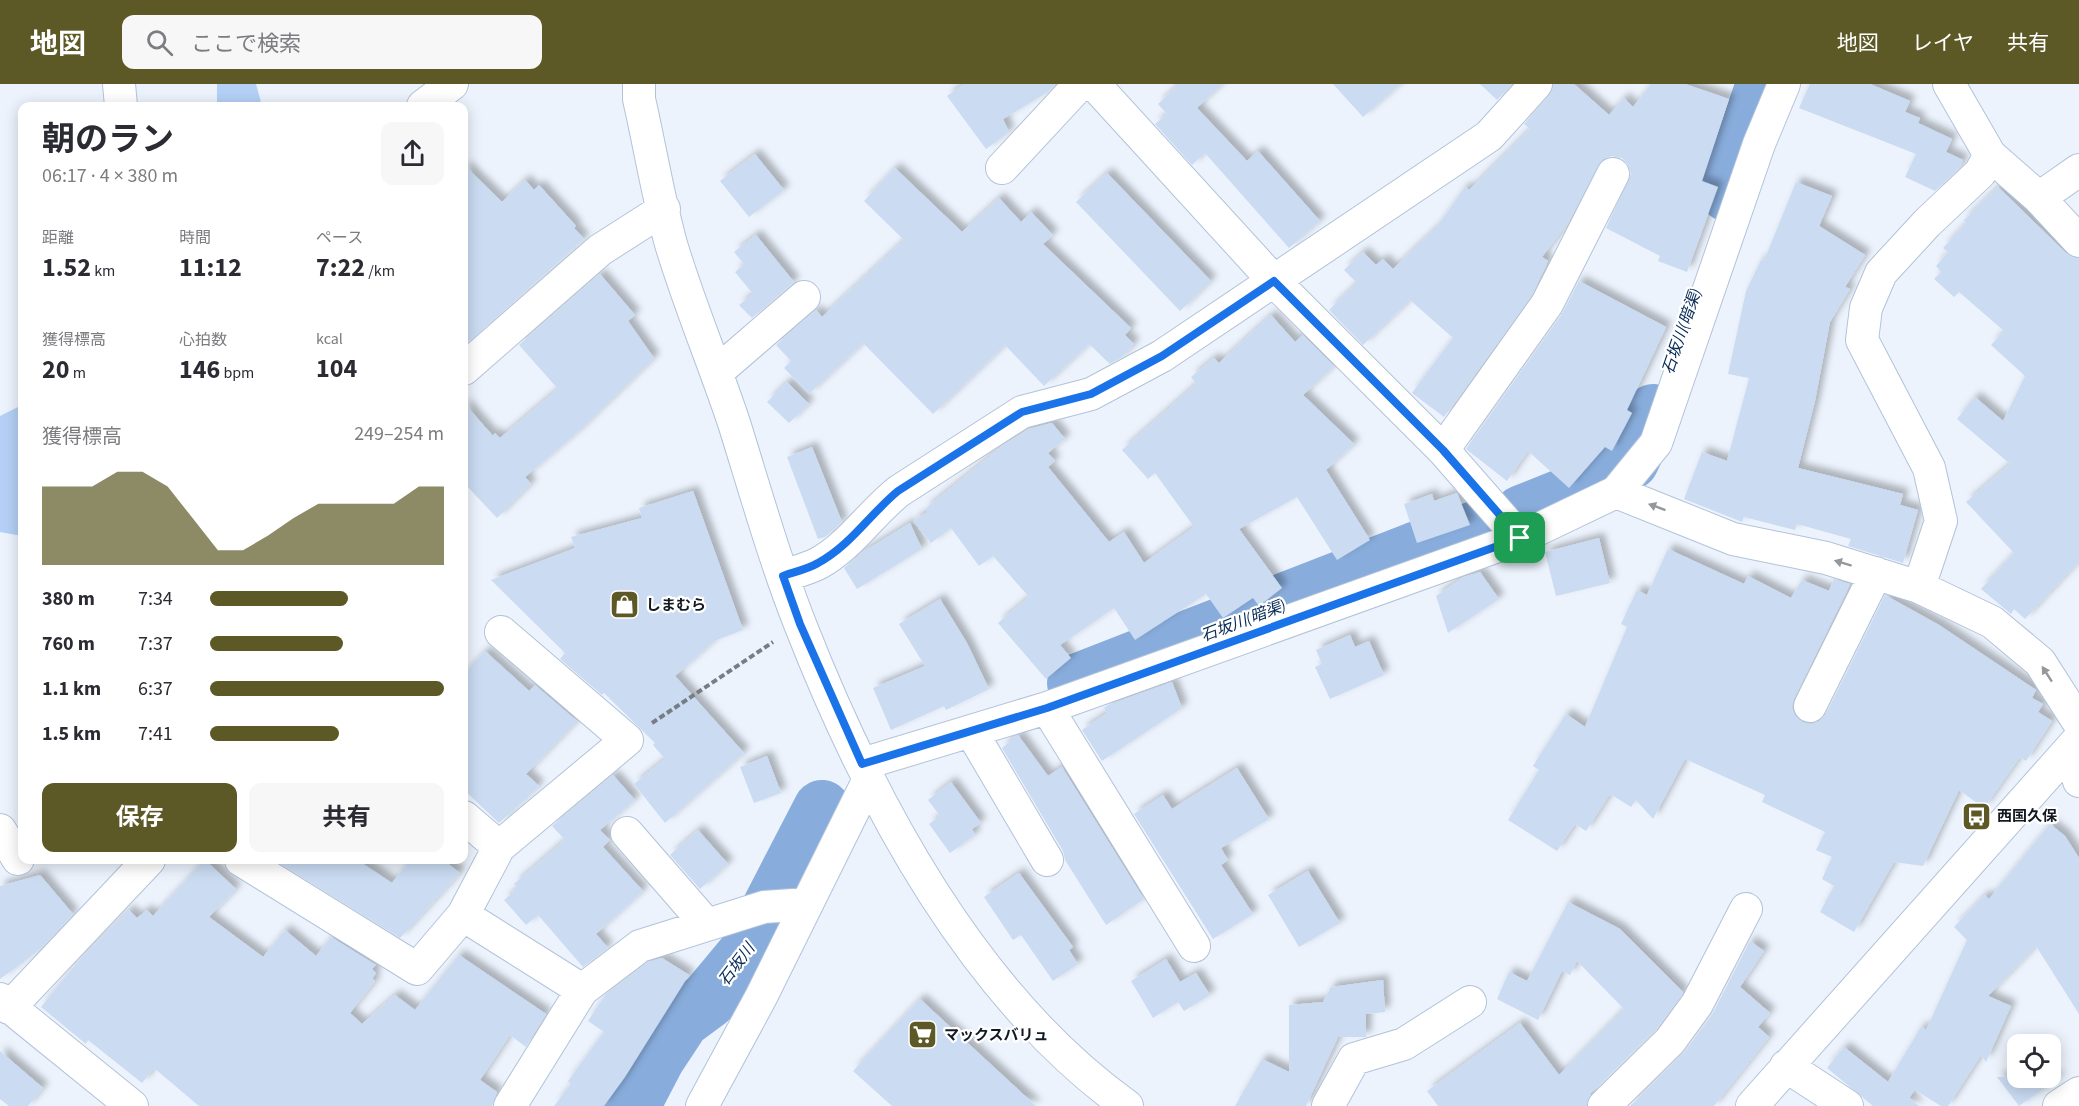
<!DOCTYPE html>
<html lang="ja">
<meta charset="utf-8">
<style>
:root{--surface:#fff;--page:#f7f7f7;--text:#2b2b33;--muted:#7c7c81;--accent:#5d5926}
body{margin:0;font-family:"Source Sans 3","Noto Sans JP",sans-serif;background:var(--page);color:var(--text);height:100vh;display:flex;flex-direction:column;font-size:22px;white-space:nowrap}
*{box-sizing:border-box;margin:0}
p{font-size:20px;color:var(--muted)}
.icon{flex:none;width:33px;height:33px;fill:none;stroke:currentColor;stroke-width:2;stroke-linecap:round;stroke-linejoin:round}
.map{position:relative;flex:1;overflow:hidden}
.drawer{position:absolute;left:18px;top:18px;width:450px;height:762px;display:flex;flex-direction:column;background:var(--surface);border-radius:12px;box-shadow:0 3px 15px #0003}
.drawer>*{flex:none}
.buttons{position:absolute;left:2007px;top:950px;display:grid;gap:12px}
.buttons a{display:grid;place-items:center;width:54px;height:54px;border-radius:12px;background:var(--surface);box-shadow:0 3px 15px #0003;font-size:30px}
.pin{position:absolute;display:grid;place-items:center;width:51px;height:51px;color:#fff;margin:-26px;border-radius:12px;box-shadow:0 3px 9px #0006}
.round{display:grid;place-items:center;flex:none;width:63px;height:63px;border-radius:12px;background:var(--page)}
.summary{display:flex;align-items:center;justify-content:space-between;height:102px;padding:0 24px}
h1{font-size:33px;font-weight:700;line-height:45px}
.stats{display:grid;grid-template-columns:repeat(3,1fr);gap:9px;height:102px;padding:6px 24px}
.stats div{display:grid;align-content:center}
.stats b{font-size:26px;font-weight:700}
.stats small{font-size:16px;font-weight:400}
.stats p{font-size:16px}
.chart{height:168px;padding:12px 24px}
.chart p{display:flex;justify-content:space-between}
.chart svg{width:100%;height:108px;margin-top:6px;fill:var(--accent);opacity:.7}
.button{display:flex;gap:12px;margin-top:auto;padding:12px 24px}
.button a{flex:1;height:69px;border-radius:12px;background:var(--accent);color:#fff;font-size:24px;font-weight:700;line-height:69px;text-align:center}
.button a+a{background:var(--page);color:var(--text)}
ul{padding:0 24px;list-style:none;font-size:20px}
li{display:grid;grid-template-columns:96px 72px 1fr;align-items:center;height:45px}
li i{height:15px;border-radius:8px;background:var(--accent)}
header{display:flex;align-items:center;gap:36px;box-sizing:border-box;height:84px;padding:0 30px;background:var(--accent);color:#fff}
header strong{font-size:28px}
nav{display:flex;gap:33px;margin-inline-start:auto;font-size:21px}
.search{width:420px;height:54px;background:var(--page);display:flex;align-items:center;gap:15px;box-sizing:border-box;padding:0 21px;border-radius:12px;color:var(--muted);font-size:22px}
.map>svg:first-child{display:block}
.green{fill:#b4d0f6}
.lines{fill:none;stroke-linecap:round;stroke-linejoin:round}
.river{stroke:#88acdb;stroke-width:58}
.building{fill:#cadbf2;filter:url(#shadow)}
.minor-casing{stroke:#b2c3d9;stroke-width:34}
.path{stroke:#767d85;stroke-width:4;stroke-dasharray:6 3;stroke-linecap:butt}
.minor{stroke:#fff;stroke-width:32}
.oneway{fill:#95989b}
.route-casing{stroke:#fff;stroke-width:12}
.route{stroke:#1a73e8;stroke-width:8}
.labels{text-anchor:middle;stroke-width:4.5;stroke-linejoin:round;paint-order:stroke}
.poi-label{font-size:15px;font-weight:bold;fill:#131921;stroke:#fff;text-anchor:start}
.water-label{font-size:16px;font-style:italic;fill:#062a55;stroke:#fff}
</style>
<header>
<strong>地図</strong>
<div class="search"><svg class="icon" aria-label="search" viewBox="0 0 24 24"><circle cx="10" cy="10" r="6"/><path d="M15 15l6 6"/></svg>ここで検索</div>
<nav><a>地図</a><a>レイヤ</a><a>共有</a></nav>
</header>
<div class="map">
<svg width="2079" height="1022" viewBox="0 0 2079 1022">
<defs>
<filter id="shadow"><feDropShadow dx="5.5" dy="-5.5" stdDeviation="3" flood-color="#0004"/></filter>
</defs>
<rect width="100%" height="100%" fill="#ecf3fd"/>
<path class="green" d="M217,0H256L262,22H217Z
M22,321V452L0,448V332Z"/>
<g class="lines">
<path class="river" d="M1728,109L1765,0
M1522,430L1597,400L1630,377L1653,329
M1076,599L1415,467L1498,438
M631,1022L656,974L681,936L708,916L748,868L822,725"/>
</g>
<path class="building" d="M964,0H1055L1048,8L1003,35L1009,48L986,65L947,12Z
M1179,0H1222L1197,24L1247,77L1258,67L1320,137L1289,164L1205,69L1192,81L1155,40L1167,30L1158,20Z
M1333,0H1400L1363,33Z
M1480,0H1512L1497,16Z
M1553,0H1574L1609,31L1624,14L1633,23L1651,0H1685L1729,15L1702,97L1718,103L1687,188L1658,177L1660,172L1606,144L1631,90L1628,81L1622,74L1611,72L1603,75L1568,139L1542,173L1548,177L1532,211L1444,333L1412,309L1453,254L1410,216L1363,261L1329,226L1357,199L1344,186L1363,168L1376,181L1383,175L1393,185L1436,144L1465,103L1469,106L1530,45L1524,40L1549,12Z
M1810,0H1870L1910,17L1905,28L1920,34L1918,39L1952,55L1946,68L1963,76L1959,84L1935,107L1905,93L1916,70L1799,24Z
M755,70L784,106L749,133L720,97Z
M464,81L502,118L525,96L534,106L539,101L576,142L574,144L584,155L464,262Z
M895,84L962,148L999,114L1021,138L1031,128L1053,151L1043,160L1131,244L1125,251L1134,260L1122,273L1110,280L1089,260L1044,302L1005,261L933,330L863,259L809,310L784,284L791,277L776,261L816,226L822,233L904,156L864,117Z
M1107,89L1211,197L1180,227L1076,118Z
M1796,98L1832,112L1819,142L1865,171L1845,203L1850,205L1830,238L1815,317L1798,384L1903,410L1900,421L1918,426L1903,479L1848,462L1851,455L1797,440L1795,446L1744,433L1742,438L1684,415L1702,368L1727,377L1749,294L1728,290L1746,207L1761,176L1764,177Z
M1998,103L2066,169L2079,174V477L2025,535L2014,525L2011,530L1981,505L2014,469L1966,418L2010,380L1957,335L1975,313L2003,337L2025,292L1991,261L2004,247L1959,208L1954,213L1934,195L1941,188L1936,182L1948,168L1943,164L1966,139L1964,136Z
M756,151L794,198L752,234L739,221L753,210L735,188L744,180L734,168Z
M600,190L635,231L628,237L654,274L579,347L525,393L531,400L497,434L464,399V319L493,352L495,349L500,354L558,305L519,261Z
M1579,197L1666,243L1627,326L1632,329L1612,367L1605,363L1569,404L1528,367L1507,397L1466,365L1562,230Z
M1271,231L1295,258L1303,251L1334,282L1303,311L1354,360L1326,386L1370,456L1337,476L1297,413L1239,445L1282,504L1259,522L1253,514L1223,534L1206,510L1135,556L1114,524L1060,561L1071,574L1046,595L998,539L1029,513L993,472L979,482L951,444L931,459L913,437L928,428L925,425L1005,360L1029,345L1052,339L1065,355L1048,369L1055,377L1048,383L1109,458L1124,448L1144,479L1194,443L1155,389L1148,395L1122,366L1196,300L1191,293L1214,274L1219,279Z
M787,298L809,320L789,339L767,318Z
M812,363L842,438L825,453L818,455L787,373Z
M693,407L743,546L714,557L675,592L744,669L665,739L634,700L665,675L653,661L655,659L604,609L602,611L560,575L565,569L491,496L575,464L571,453L642,434L639,424Z
M1457,409L1470,441L1417,459L1404,420L1432,410L1434,417Z
M910,439L922,465L857,505L844,484L863,468Z
M1599,454L1610,499L1556,512L1545,468Z
M1668,465L1744,500L1748,492L1791,514L1802,496L1829,507L1834,495L1850,500L1794,615L1792,623L1795,631L1803,638L1811,640L1819,637L1826,630L1885,511L1939,541L2036,606L2032,614L2043,620L2038,628L2052,637L2026,677L2020,673L1984,724L1959,706L1923,782L1894,778L1854,848L1820,828L1834,802L1822,795L1832,773L1816,766L1825,748L1762,718L1765,711L1685,675L1653,735L1636,716L1631,723L1610,710L1586,747L1575,740L1557,767L1508,736L1539,686L1533,682L1566,630L1585,643L1627,543L1621,540L1637,506L1647,511Z
M1480,488L1499,515L1448,549L1436,512L1464,493Z
M940,515L967,559L989,605L946,626L944,622L891,646L873,604L925,582L899,540Z
M1350,551L1355,563L1369,557L1384,591L1330,615L1315,583L1322,580L1316,566Z
M485,567L529,607L535,601L577,637L526,690L539,702L499,739L464,706V590Z
M1172,598L1182,624L1102,677L1082,646L1107,629L1104,624L1108,621Z
M1018,651L1048,692L1062,683L1144,815L1106,841L1065,776L1063,767L1002,664Z
M767,672L781,709L754,719L740,683Z
M1237,684L1269,735L1221,764L1228,776L1221,781L1253,830L1213,855L1134,730L1163,711L1172,725Z
M613,691L635,716L600,746L610,756L603,763L643,807L596,850L608,864L583,883L538,831L526,841L504,816L518,804L514,800L565,756L552,742Z
M951,698L981,739L972,745L975,751L950,769L929,740L940,732L928,716Z
M2050,740L2065,752L2079,774V930L2036,862L1988,912L2011,922L1986,978L1981,971L1948,1022H1941L1915,1006L1909,1014L1919,1022H1873L1827,984L1844,963L1888,998L1921,943L1926,946L1967,856L1954,843L1985,811L1989,815Z
M698,746L728,780L700,805L670,771Z
M205,776L236,805L209,833L263,873L285,846L316,872L331,853L376,881L372,885L376,889L372,895L375,897L350,929L362,940L395,911L415,926L459,871L546,930L526,963L510,951L480,996L497,1008L492,1022H199L154,984L142,999L88,956L86,960L41,923L81,874L129,826L137,834L147,826L153,832Z
M274,776H357L392,799L410,776H443L460,789L400,854Z
M1308,787L1340,839L1299,863L1268,811Z
M1019,789L1073,863L1069,866L1078,880L1053,897L1021,851L1013,856L984,813Z
M40,791L73,830L38,867L0,895V802Z
M1568,818L1620,845L1683,908L1682,911L1656,945L1591,1009L1587,1022H1438L1427,1007L1520,939L1559,991L1624,925L1577,877L1570,891L1562,887L1538,936L1497,915L1509,888L1527,897Z
M1750,857L1764,867L1740,903L1770,929L1758,943L1769,953L1714,1022H1630L1683,970L1712,931Z
M662,874L689,891L625,993L604,1022H554L571,1000L568,997L604,948L588,937L606,910L648,878Z
M1166,875L1180,898L1196,889L1210,911L1184,927L1178,918L1153,934L1131,897Z
M1383,896L1385,928L1366,930V953H1338L1306,1022H1235L1262,975L1289,988V921L1323,918L1331,903Z
M920,915L1036,1022H892L853,987Z
M0,967L43,1004L28,1022H9L0,1015Z
M1997,993H2060L2019,1022Z"/>
<g class="lines">
<defs>
<path id="minor" d="M119,0L121,22
M639,0V15C650,63 658,113 671,160C689,220 714,279 734,339C755,406 774,474 800,540C868,714 972,911 1127,1022
M1094,0L1274,197L1443,366L1520,454
M1949,0L1990,71L2039,114L2079,157
M423,22L452,0
M1002,84L1080,0
M2039,114L2079,86
M464,285L600,166L664,125
M717,288L804,213
M1443,366L1547,220L1613,90
M1616,408L1733,455L1826,474L1919,503L1992,538L2040,578L2079,639
M783,492C794,488 808,485 819,479C850,462 871,429 899,407L1022,328L1091,310L1162,272L1489,52L1536,0
M1919,503L1941,437L1929,384L1862,256L1866,224L1881,189L1927,139L1980,89L1990,71
M1810,622L1876,489
M1047,624L1194,862
M971,647L1047,776
M2070,666L2079,697
M862,680L1047,624L1520,454L1616,408L1656,359L1759,60L1784,0
M0,746L18,775
M627,749L707,841
M499,763L627,656L501,548
M241,776L417,885L463,831L499,763L464,733
M463,831L582,906
M0,915L132,1022
M9,924L149,776
M1786,982L1847,1022
M510,1022L582,906L640,862L764,823L807,820
M702,1022L761,913L868,697
M1328,1022L1354,975L1404,960L1470,918
M1604,1022L1670,957L1697,920L1746,825
M1752,1022L2079,655
M2059,1022L2079,1009"/>
</defs>
<use href="#minor" class="minor-casing"/>
<path class="path" d="M652,639L773,558"/>
<use href="#minor" class="minor"/>
</g>
<defs><path id="oneway-solid" d="M-6-.8H1V-3.2L6.5 0L1 3.2V.8H-6Z" transform="scale(1.5)"/></defs>
<g class="oneway">
<use href="#oneway-solid" transform="translate(1657 423) rotate(-160)"/>
<use href="#oneway-solid" transform="translate(1843 479) rotate(-163)"/>
<use href="#oneway-solid" transform="translate(2047 590) rotate(-123)"/>
</g>
<g class="lines">
<defs>
<path id="route" d="M1274,197L1443,366L1520,454L1047,624L862,680L800,540L783,492C794,488 808,485 818,479C850,462 871,429 898,407L1022,328L1091,310L1162,272Z"/>
</defs>
<use href="#route" class="route-casing"/>
<use href="#route" class="route"/>
</g>
<defs>
<symbol id="shop-square" viewBox="-11 -11 22 22"><rect x="-9" y="-9" width="18" height="18" rx="4" fill="#5d5926" stroke="#fff"/><path d="M-5-2.5h2.3a2.7 3.5 0 0 1 5.4 0H5L5.5 6h-11ZM-1.5-2.5h3a1.5 2.3 0 0 0-3 0Z" fill="#fff"/></symbol>
<symbol id="bus-square" viewBox="-11 -11 22 22"><rect x="-9" y="-9" width="18" height="18" rx="4" fill="#5d5926" stroke="#fff"/><path d="M-5-6H5V4H4V6H2V4H-2V6H-4V4H-5ZM-3.5-4V0h7V-4ZM-3.5 1.2v1.5H-2V1.2ZM2 1.2v1.5H3.5V1.2Z" fill="#fff"/></symbol>
<symbol id="supermarket-square" viewBox="-11 -11 22 22"><rect x="-9" y="-9" width="18" height="18" rx="4" fill="#5d5926" stroke="#fff"/><path d="M-6-5.5h2.5l.6 2H6L4.5 2H-2.5L-4.4-4H-6ZM-1.5 3.2a1.3 1.3 0 1 0 .1 0ZM3 3.2a1.3 1.3 0 1 0 .1 0Z" fill="#fff"/></symbol>
</defs>
<g fill-rule="evenodd">
<use href="#shop-square" x="608" y="504" width="33" height="33"/>
<use href="#bus-square" x="1960" y="716" width="33" height="33"/>
<use href="#supermarket-square" x="906" y="934" width="33" height="33"/>
</g>
<g class="labels">
<g class="poi-label">
<text x="646" y="526">しまむら</text>
<text x="1997" y="737">西国久保</text>
<text x="944" y="956">マックスバリュ</text>
</g>
<g class="water-label">
<text transform="translate(1681 247) rotate(-71)" y="6">石坂川(暗渠)</text>
<text transform="translate(1243 536) rotate(-21)" y="6">石坂川(暗渠)</text>
<text transform="translate(736 880) rotate(-53)" y="6">石坂川</text>
</g>
</g>
</svg>
<div class="buttons">
<a><svg class="icon" aria-label="locate" viewBox="0 0 24 24"><circle cx="12" cy="12" r="6"/><path d="M12 2v4M12 18v4M2 12h4M18 12h4"/></svg></a>
</div>
<div class="pin" style="left:1520px;top:454px;background:#1e9e55"><svg class="icon" aria-label="arrive" viewBox="0 0 24 24"><path d="M6 21V4h12l-3 4 3 4H6"/></svg></div>
<section class="drawer">
<div class="summary"><div><h1>朝のラン</h1><p>06:17 · 4 × 380 m</p></div><a class="round"><svg class="icon" aria-label="share" viewBox="0 0 24 24"><path d="M12 15V3M7 8l5-5 5 5M5 13v7h14v-7"/></svg></a></div>
<div class="stats">
<div><p>距離</p><b>1.52<small> km</small></b></div>
<div><p>時間</p><b>11:12</b></div>
<div><p>ペース</p><b>7:22<small> /km</small></b></div>
</div>
<div class="stats">
<div><p>獲得標高</p><b>20<small> m</small></b></div>
<div><p>心拍数</p><b>146<small> bpm</small></b></div>
<div><p>kcal</p><b>104</b></div>
</div>
<div class="chart"><p><span>獲得標高</span>249–254 m</p>
<svg viewBox="0 0 160 44" preserveAspectRatio="none"><path d="M0 44V12L10 12L20 12L30 6L40 6L50 12L60 25L70 38L80 38L90 32L100 25L110 19L120 19L130 19L140 19L150 12L160 12V44z"/></svg>
</div>
<ul>
<li><b>380 m</b>7:34<i style="width:59%"></i></li>
<li><b>760 m</b>7:37<i style="width:57%"></i></li>
<li><b>1.1 km</b>6:37<i style="width:100%"></i></li>
<li><b>1.5 km</b>7:41<i style="width:55%"></i></li>
</ul>
<div class="button"><a>保存</a><a>共有</a></div>
</section>
</div>
